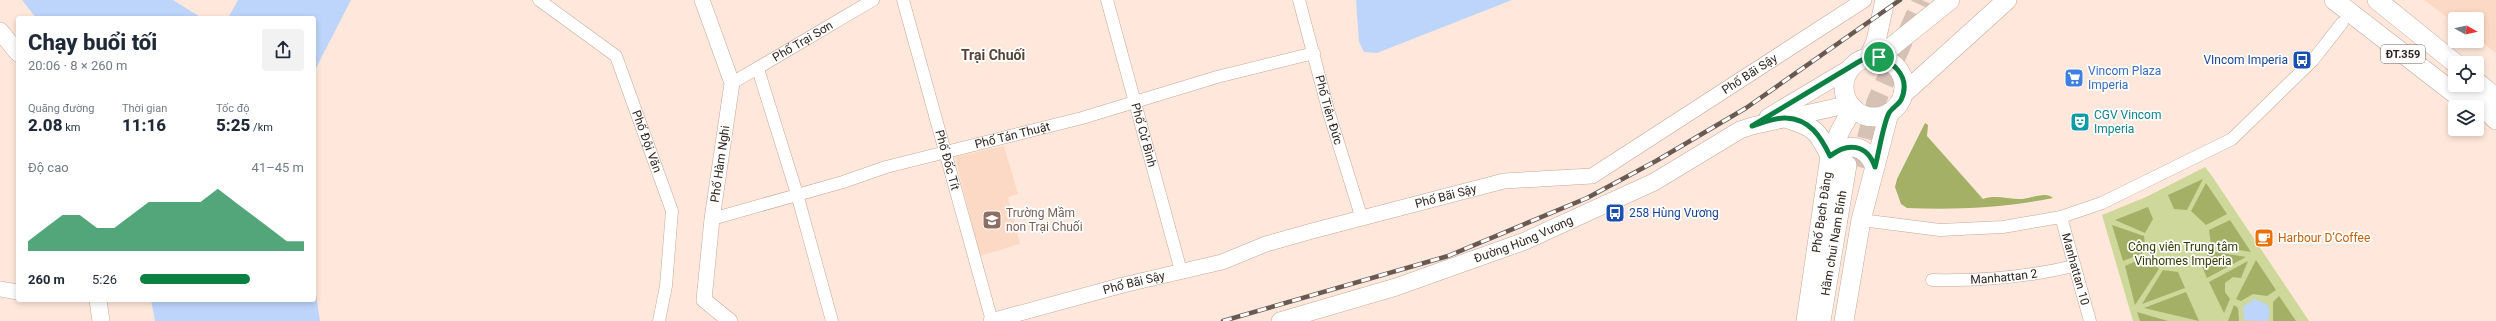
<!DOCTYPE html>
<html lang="vi">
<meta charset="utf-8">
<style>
:root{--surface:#fff;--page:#f2f2f3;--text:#1f2937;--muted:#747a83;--accent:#0b8043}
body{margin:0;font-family:Roboto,sans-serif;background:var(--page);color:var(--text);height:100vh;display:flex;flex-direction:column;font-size:15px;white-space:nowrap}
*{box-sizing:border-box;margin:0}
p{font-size:13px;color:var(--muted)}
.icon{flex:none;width:22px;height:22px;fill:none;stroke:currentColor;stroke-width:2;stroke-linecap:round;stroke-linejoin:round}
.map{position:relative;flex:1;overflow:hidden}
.sheet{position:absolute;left:16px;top:16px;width:300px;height:286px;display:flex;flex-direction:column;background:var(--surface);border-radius:4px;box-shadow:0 2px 6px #0003}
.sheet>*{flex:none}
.needle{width:26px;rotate:98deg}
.tools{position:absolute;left:2448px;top:12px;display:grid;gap:8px}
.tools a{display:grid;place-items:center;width:36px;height:36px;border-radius:4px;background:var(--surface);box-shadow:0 2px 6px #0003;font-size:20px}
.pin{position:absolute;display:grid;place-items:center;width:34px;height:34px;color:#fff;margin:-17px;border:2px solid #fff;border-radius:50%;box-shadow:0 1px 4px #0007}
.round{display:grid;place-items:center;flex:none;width:42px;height:42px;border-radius:4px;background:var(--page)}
.head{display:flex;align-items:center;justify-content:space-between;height:68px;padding:0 12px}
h1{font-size:22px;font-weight:800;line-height:30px}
.metrics{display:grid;grid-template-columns:repeat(3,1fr);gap:6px;height:68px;padding:4px 12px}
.metrics div{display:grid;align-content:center}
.metrics b{font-size:17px;font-weight:800}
.metrics small{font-size:11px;font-weight:400}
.metrics p{font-size:11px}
.chart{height:112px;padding:8px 12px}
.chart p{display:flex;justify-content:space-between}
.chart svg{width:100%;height:72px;margin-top:4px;fill:var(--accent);opacity:.7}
ul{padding:0 12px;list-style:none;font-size:13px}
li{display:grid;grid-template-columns:64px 48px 1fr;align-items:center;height:30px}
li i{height:10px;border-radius:5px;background:var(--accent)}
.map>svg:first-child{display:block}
.built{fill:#fcd9c4}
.green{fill:#cdd89a}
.forest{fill:#a4b066}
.water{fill:#bed5fb}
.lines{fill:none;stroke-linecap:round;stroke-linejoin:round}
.primary-tunnel{stroke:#d5c1b5;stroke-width:19;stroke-dasharray:19 10;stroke-linecap:butt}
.minor-casing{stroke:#c3a899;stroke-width:13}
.tertiary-casing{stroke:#c3a899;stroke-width:16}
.secondary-casing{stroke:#c3a899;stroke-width:18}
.primary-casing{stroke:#c3a899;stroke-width:20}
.minor{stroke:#fff;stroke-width:12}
.tertiary{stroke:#fff;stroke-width:15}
.secondary{stroke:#fff;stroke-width:17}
.primary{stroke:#fff;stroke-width:19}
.rail-casing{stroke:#685a52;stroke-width:4.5}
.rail{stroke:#fff;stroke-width:3;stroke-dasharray:9;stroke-linecap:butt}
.route-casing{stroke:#fff;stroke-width:8}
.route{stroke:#0b8043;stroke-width:5}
.labels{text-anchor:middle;stroke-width:3.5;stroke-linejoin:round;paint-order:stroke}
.shield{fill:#fff;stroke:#6d6561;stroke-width:1}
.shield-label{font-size:11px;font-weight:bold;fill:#2e231d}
.street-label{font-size:12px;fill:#2e231d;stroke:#fff}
.transit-label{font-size:12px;fill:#164399;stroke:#fff;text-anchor:end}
.shop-label{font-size:12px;fill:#366cbe;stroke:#fff;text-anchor:start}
.culture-label{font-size:12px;fill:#0d838f;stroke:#fff;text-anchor:start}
.education-label{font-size:12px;fill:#785e54;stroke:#fff;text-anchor:start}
.food-label{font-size:12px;fill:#c56008;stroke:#fff;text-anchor:start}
.park-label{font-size:12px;fill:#343a00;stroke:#fff}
.quarter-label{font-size:14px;font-weight:bold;fill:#574134;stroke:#fff}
</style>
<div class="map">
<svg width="2496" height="321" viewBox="0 0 2496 321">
<rect width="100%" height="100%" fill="#ffe8db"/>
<path class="built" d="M2424,0H2496V53L2477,39V19H2455V23Z
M1004,146L1018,194L1008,197L1020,244L980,256L955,157Z"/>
<path class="green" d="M2205,167L2212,176L2309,321H2133L2102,215L2146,197Z"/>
<path class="forest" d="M1925,123L1928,125L1927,136L1983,199C1996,194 2010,200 2023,199C2031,198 2047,191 2053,198C2005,208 1956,210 1907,208L1901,204L1895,187L1897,179Z
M2203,179L2187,210L2174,209L2168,195Z
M2206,183L2227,214L2206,225L2191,211Z
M2148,207L2153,219L2145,233L2115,220Z
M2230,220L2251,252L2211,245L2209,230Z
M2112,225L2144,236L2146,252L2123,261Z
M2210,251L2246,257L2207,278L2201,264Z
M2148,256L2159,269L2135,305L2125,266Z
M2256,260L2276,290L2267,296L2253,294L2241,301L2236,299Z
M2248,261L2241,278L2233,277L2225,283V292L2230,299L2224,313L2209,282Z
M2163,270L2178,272L2185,288L2142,304Z
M2186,292L2199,321L2144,308Z
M2279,296L2296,321H2273V302Z
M2234,305L2238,308L2239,321H2228Z
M2137,312L2168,321H2140Z"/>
<path class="water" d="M22,0H173L202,18H36Z
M238,0H351L314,72V18H228Z
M1356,0H1512L1377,53L1364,52L1359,42Z
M314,281L320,321H155L151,300H314Z
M2254,299L2267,304L2270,312L2268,321L2244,320L2243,307Z"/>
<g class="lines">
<path class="primary-tunnel" d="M1859,167L1876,102L1922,0"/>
<defs>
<g id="minor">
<path id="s1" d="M539,0L616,56L672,211L666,286L659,321"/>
<path id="s2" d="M903,0L992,321"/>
<path id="s3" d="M1107,0L1181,271"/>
<path id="s4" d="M1299,0L1329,113L1362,219"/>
<path d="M758,69L797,194L832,321"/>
<path id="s5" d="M732,83L873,0"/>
<path id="s6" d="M2061,217L2090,321"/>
<path id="s7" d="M712,219L843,182L886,167L1082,118L1217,77L1314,53"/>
<path d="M1861,220L1940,230L2003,227L2061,217L2102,203L2232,139L2313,60L2342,23"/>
<path id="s8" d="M1932,280C1980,281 2028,277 2074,266"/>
</g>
<g id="tertiary">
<path d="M702,0L732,83L712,219L704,300L730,321"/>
<path d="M0,289L18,292"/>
<path id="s9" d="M991,321L1123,285L1222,262L1266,244L1312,231L1504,181L1592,176L1864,0"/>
</g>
<g id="secondary">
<path d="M0,31L18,53"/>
<path d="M1768,117L1852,67"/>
<path d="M98,300L101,321"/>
<path id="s10" d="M1280,321L1396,287L1525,241L1654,182L1740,130L1752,126L1850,104"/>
</g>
<g id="primary">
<path d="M2334,0L2472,107"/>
<path d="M2377,0L2455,63"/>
<path d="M1869,57L1876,41L1885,0"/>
<path d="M1879,57L1950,0"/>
<circle cx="1874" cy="87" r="30"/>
<path d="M2477,82L2496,98"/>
<path d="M2468,91L2496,120"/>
<path d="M1903,94L2007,0"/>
<path d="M1785,118C1814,127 1817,129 1830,156C1848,142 1866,144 1875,167"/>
<path id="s11" d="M1806,321L1830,156L1840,131L1853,108"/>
<path id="s12" d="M1821,321L1847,165"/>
<path d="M1844,321L1861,220L1889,113"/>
</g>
</defs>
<use href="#minor" class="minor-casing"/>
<use href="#tertiary" class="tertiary-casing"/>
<use href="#secondary" class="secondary-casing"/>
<use href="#primary" class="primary-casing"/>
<use href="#minor" class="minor"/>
<use href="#tertiary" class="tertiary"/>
<use href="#secondary" class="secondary"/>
<use href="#primary" class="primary"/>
<defs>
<path id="rail" d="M1223,321L1448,256L1587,198L1656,161L1746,108L1900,0"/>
</defs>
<use href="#rail" class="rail-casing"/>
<use href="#rail" class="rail"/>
</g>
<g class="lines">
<defs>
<path id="route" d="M1869,57C1891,57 1912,76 1901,100C1898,105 1892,108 1889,113C1883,124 1879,153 1875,167C1867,144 1848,142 1830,156C1821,137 1810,119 1786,118C1776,117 1762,123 1752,126L1860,61Z"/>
</defs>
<use href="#route" class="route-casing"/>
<use href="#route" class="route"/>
</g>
<defs>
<symbol id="bus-square" viewBox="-11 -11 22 22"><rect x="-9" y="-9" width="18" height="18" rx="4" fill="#1a4fb4" stroke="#fff"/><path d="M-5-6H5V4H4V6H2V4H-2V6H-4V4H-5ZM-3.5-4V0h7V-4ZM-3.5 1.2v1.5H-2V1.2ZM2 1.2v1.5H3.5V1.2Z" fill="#fff"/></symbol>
<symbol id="supermarket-square" viewBox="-11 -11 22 22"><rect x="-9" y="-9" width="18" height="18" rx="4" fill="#3f7fe0" stroke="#fff"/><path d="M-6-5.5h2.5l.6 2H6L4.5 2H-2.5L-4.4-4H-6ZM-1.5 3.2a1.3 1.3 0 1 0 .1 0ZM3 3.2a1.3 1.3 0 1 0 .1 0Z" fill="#fff"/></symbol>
<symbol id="theatre-square" viewBox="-11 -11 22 22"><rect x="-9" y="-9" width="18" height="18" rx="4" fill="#0f9aa8" stroke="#fff"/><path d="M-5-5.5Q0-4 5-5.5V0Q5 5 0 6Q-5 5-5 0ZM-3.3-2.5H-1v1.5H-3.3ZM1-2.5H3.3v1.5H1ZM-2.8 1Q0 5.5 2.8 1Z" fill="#fff"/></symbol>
<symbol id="school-square" viewBox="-11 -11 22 22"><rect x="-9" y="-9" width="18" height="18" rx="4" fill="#8d6e63" stroke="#fff"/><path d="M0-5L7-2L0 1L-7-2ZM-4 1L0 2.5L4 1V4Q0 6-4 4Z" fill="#fff"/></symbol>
<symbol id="cafe-square" viewBox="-11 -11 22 22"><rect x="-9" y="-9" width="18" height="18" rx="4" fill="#e8710a" stroke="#fff"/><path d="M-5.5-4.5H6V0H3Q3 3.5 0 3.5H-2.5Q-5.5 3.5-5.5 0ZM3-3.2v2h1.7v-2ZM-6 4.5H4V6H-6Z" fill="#fff"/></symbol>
</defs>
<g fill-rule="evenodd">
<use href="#bus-square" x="2291" y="49" width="22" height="22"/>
<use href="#supermarket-square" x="2063" y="67" width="22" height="22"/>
<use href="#theatre-square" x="2069" y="111" width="22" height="22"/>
<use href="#bus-square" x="1604" y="202" width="22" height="22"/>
<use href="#school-square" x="981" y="209" width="22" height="22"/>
<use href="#cafe-square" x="2253" y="227" width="22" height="22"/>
</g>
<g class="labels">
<rect class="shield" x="2381" y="45" width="44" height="18" rx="3"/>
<g class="shield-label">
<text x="2403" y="58">ĐT.359</text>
</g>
<g class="street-label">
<text dy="4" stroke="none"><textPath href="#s5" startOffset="82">Phố Trại Sơn</textPath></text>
<text dy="4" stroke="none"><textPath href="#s9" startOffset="808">Phố Bãi Sậy</textPath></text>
<text dy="4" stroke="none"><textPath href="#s4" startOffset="114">Phố Tiên Đức</textPath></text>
<text dy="4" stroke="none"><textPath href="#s7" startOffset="312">Phố Tán Thuật</textPath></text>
<text dy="4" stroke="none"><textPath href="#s3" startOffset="140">Phố Cử Bình</textPath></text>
<text dy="4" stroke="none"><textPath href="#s1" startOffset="186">Phố Đội Văn</textPath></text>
<text dy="4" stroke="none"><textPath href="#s2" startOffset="166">Phố Đốc Tít</textPath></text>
<text transform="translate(720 164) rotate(-82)" y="4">Phố Hàm Nghi</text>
<text dy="4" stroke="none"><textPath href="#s9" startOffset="472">Phố Bãi Sậy</textPath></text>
<text dy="4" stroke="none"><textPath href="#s11" startOffset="110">Phố Bạch Đằng</textPath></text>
<text dy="4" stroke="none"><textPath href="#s10" startOffset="257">Đường Hùng Vương</textPath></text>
<text dy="4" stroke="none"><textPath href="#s12" startOffset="79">Hầm chui Nam Bính</textPath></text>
<text dy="4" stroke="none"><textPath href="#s6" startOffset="54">Manhattan 10</textPath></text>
<text dy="4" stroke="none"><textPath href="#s8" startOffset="72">Manhattan 2</textPath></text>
<text dy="4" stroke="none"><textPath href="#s9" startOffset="148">Phố Bãi Sậy</textPath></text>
</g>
<g class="transit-label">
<text x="2288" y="64">VIncom Imperia</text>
<text x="1629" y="217" text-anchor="start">258 Hùng Vương</text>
</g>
<g class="shop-label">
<text x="2088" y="75">Vincom Plaza<tspan x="2088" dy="14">Imperia</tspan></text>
</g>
<g class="culture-label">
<text x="2094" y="119">CGV Vincom<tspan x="2094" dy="14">Imperia</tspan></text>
</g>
<g class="education-label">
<text x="1006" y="217">Trường Mầm<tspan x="1006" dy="14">non Trại Chuối</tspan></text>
</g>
<g class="food-label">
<text x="2278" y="242">Harbour D‘Coffee</text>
</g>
<g class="park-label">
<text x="2183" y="251">Công viên Trung tâm<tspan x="2183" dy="14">Vinhomes Imperia</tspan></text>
</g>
<g class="quarter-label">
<text x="993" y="60">Trại Chuối</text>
</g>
</g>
</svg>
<div class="tools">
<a><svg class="needle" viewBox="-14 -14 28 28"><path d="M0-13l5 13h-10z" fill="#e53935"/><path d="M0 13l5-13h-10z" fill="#747a83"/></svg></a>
<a><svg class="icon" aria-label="locate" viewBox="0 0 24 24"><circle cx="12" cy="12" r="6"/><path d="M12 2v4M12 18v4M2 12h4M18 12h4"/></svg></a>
<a><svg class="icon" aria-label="layers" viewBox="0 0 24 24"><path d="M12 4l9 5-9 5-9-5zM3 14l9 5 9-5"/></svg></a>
</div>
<div class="pin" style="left:1879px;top:57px;background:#1e9e55"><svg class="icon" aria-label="arrive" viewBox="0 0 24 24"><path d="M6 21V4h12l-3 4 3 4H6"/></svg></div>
<section class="sheet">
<div class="head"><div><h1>Chạy buổi tối</h1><p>20:06 · 8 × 260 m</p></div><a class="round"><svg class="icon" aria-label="share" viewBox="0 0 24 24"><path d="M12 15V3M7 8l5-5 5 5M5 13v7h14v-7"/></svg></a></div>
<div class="metrics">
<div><p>Quãng đường</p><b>2.08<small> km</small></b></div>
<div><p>Thời gian</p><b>11:16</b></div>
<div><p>Tốc độ</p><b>5:25<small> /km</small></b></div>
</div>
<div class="chart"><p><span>Độ cao</span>41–45 m</p>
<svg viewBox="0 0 160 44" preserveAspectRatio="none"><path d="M0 44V38L10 30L20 22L30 22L40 30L50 30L60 22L70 14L80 14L90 14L100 14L110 6L120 14L130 22L140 30L150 38L160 38V44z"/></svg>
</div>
<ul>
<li><b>260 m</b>5:26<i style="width:67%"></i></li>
</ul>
</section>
</div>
